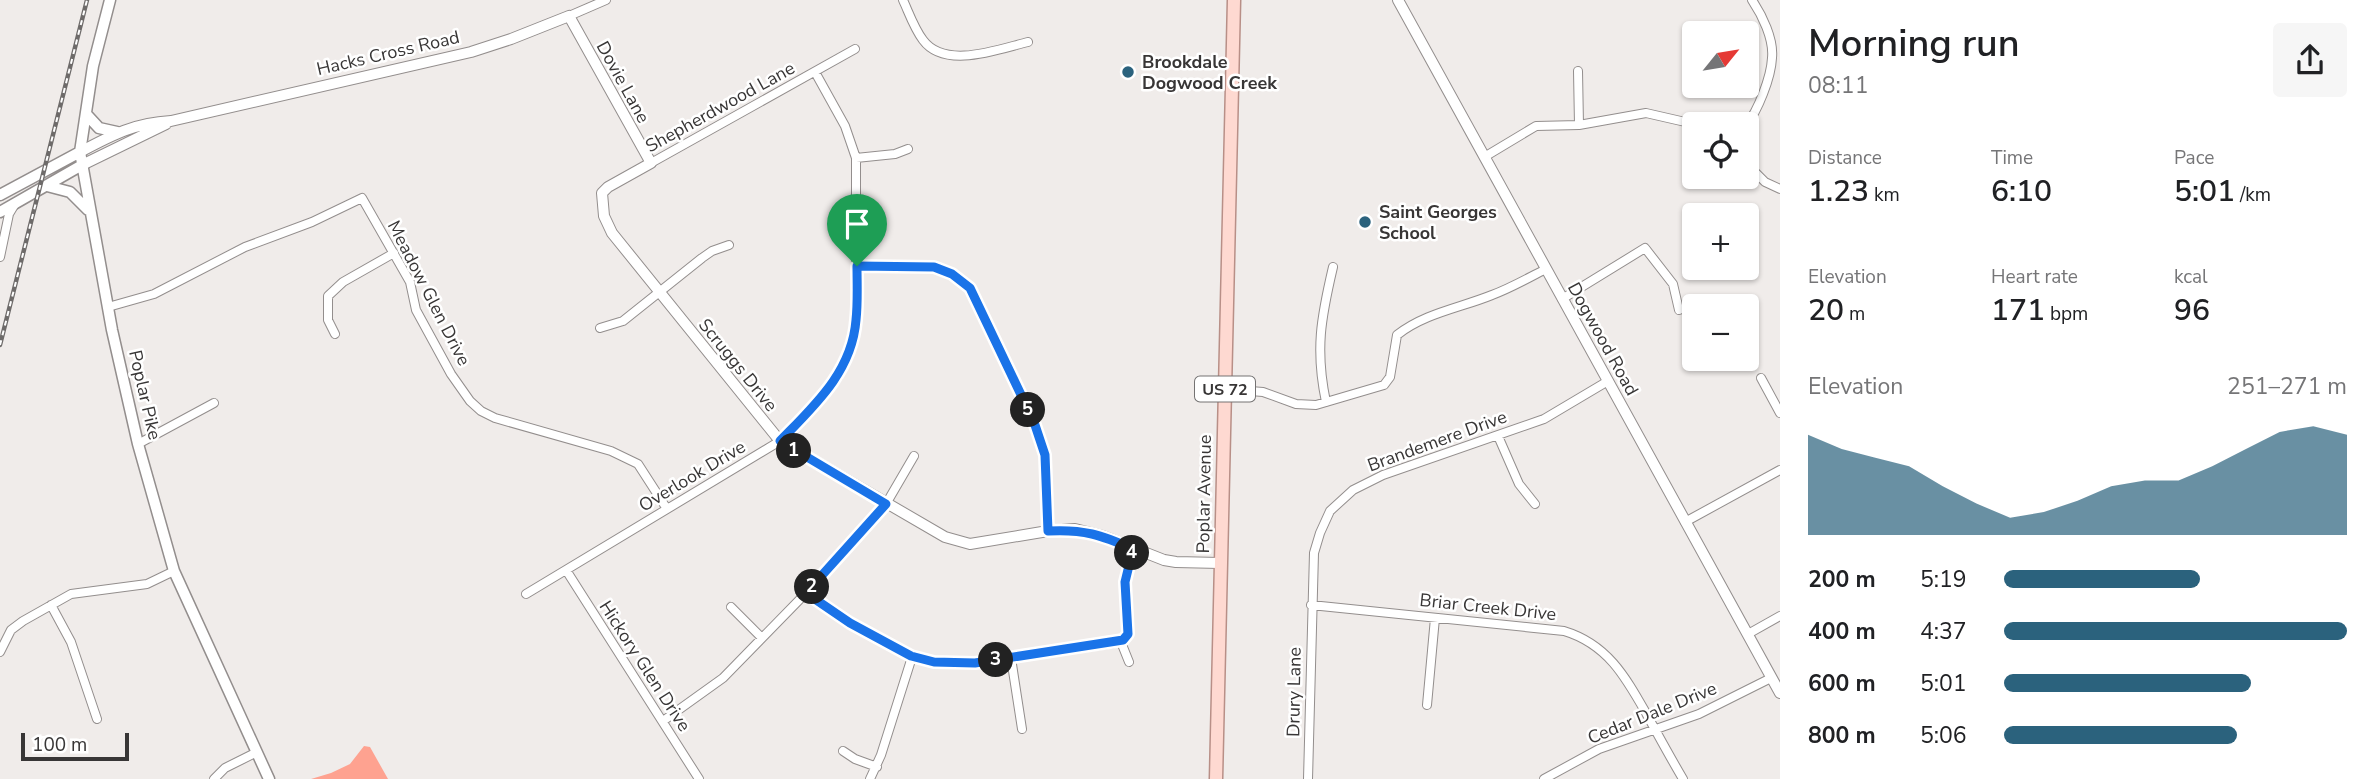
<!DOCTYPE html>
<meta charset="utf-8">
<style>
:root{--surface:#fff;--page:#f6f6f6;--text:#202124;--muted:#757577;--accent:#2b627d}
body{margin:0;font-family:"Nunito Sans",sans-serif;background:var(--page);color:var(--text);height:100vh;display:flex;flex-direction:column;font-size:26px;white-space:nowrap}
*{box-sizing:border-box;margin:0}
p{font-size:23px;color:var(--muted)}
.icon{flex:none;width:38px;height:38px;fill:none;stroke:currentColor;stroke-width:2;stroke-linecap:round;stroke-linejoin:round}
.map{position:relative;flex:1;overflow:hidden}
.sheet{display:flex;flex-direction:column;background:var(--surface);width:595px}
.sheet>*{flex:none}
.needle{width:46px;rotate:60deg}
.buttons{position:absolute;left:1682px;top:21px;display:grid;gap:14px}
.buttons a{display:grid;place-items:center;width:77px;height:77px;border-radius:7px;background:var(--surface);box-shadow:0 2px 5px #0004;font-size:35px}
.scale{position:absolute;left:21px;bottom:18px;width:108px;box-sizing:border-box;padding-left:7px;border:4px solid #383636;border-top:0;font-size:19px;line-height:24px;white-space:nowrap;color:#383636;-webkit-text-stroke:5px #fff;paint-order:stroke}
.pin{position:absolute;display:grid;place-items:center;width:60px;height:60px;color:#fff;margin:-72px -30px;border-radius:50% 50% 50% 0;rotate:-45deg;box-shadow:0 0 7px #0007}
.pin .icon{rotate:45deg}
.km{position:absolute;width:35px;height:35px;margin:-18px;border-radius:50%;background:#222;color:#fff;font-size:19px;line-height:35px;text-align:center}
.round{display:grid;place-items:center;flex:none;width:74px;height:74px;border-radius:7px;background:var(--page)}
.headline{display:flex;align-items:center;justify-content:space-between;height:119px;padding:0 28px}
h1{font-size:38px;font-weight:600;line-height:52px}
.figures{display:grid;grid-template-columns:repeat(3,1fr);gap:10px;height:119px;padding:7px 28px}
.figures div{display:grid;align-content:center}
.figures b{font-size:30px;font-weight:600}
.figures small{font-size:19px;font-weight:400}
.figures p{font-size:19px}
.chart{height:196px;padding:14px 28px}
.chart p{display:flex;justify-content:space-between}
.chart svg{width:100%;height:126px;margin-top:7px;fill:var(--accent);opacity:.7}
ul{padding:0 28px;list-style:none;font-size:23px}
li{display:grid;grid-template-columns:112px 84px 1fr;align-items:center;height:52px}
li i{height:18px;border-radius:9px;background:var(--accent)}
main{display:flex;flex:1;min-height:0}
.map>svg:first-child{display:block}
.water{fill:#fea290}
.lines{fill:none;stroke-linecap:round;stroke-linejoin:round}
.minor-casing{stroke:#938e8d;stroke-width:10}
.tertiary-casing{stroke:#938e8d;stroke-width:12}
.secondary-casing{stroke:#938e8d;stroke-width:13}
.primary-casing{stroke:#b88f87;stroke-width:15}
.minor{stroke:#fff;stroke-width:8}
.tertiary{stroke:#fff;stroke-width:10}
.secondary{stroke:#fff;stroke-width:10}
.primary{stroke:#fed9d1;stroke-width:12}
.rail-casing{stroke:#6e6b6a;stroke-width:4.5}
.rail{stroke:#fff;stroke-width:2;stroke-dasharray:5;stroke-linecap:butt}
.route-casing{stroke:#fff;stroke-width:14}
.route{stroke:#1a73e8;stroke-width:9}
.poi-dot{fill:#2b627d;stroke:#fff;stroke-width:2.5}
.labels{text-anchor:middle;stroke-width:5;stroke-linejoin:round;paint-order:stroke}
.shield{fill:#fff;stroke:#747272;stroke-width:2}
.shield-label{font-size:16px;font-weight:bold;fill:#383636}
.street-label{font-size:18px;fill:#383636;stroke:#fff}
.poi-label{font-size:18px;font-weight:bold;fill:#383636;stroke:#fff;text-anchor:start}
</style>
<main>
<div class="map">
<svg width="1780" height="779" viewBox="0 0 1780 779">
<rect width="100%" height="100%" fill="#f0ecea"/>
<path class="water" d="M364,746L370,747L388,779H311L331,773L350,764Z"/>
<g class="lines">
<defs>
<path id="minor" d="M903,0C909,13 914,28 923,40C945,70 999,49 1028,42
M569,16L606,0
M1578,71L1579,125
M1746,126C1758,110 1771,78 1772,58C1774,39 1762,15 1752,0
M1486,156L1536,126L1579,125L1646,113L1694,124
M856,158L895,154L908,149
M651,163L855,49
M1746,163L1765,182L1780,189
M0,257L9,214L15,204
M857,266L934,267L952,274L970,288L1034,422L1046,455L1048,531
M1562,299L1645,248L1673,284L1679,310
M108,307L154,294L245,247L312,222L362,198L410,282L416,310L451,374L470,401L481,411L495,418L611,451L638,464L667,509
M600,328L623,321L702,258L712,251L729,245
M335,334L328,320V296L343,282L394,253
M1761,378L1780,413
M1225,389L1263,392L1296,404L1316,405L1384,385L1390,377L1397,335C1425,313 1460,308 1492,295C1511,288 1528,278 1546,269
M1326,402C1315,350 1321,318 1333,267
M1498,436L1519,484L1535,504
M138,444L214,403
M1685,522L1780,470
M566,570L699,779
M806,593L850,623L911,656L934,662L975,663L1121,642
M526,594L780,441L823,397L838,377L849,349L856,322V158L845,126L815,72
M51,605L71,642L97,719
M1311,605L1564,631C1607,644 1625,676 1646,713C1658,735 1670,757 1683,779
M731,607L761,637
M1748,634L1780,616
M0,652L11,630L23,621L71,594L147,584L174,571
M1011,658L1022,729
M1129,662L1121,642L1127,634L1125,582L1133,549
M1427,705L1435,618
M663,721L723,678L806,593L886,504L914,456
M843,751L855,759L877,767
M214,779L225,768L257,752
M870,779L881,755L912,657
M1308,779L1314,553L1320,533L1330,511L1353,490L1383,475L1544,419L1608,381
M1544,779L1599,749L1699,714L1771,678"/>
<path id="tertiary" d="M1398,0L1780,693
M80,152C112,135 134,123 171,121L471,52L511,39L569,16L651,163L608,187L602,193L604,216L612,233L780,441L945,537L970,544L1048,531L1075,529L1103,536L1164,560L1176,562L1220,563
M82,165L166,124"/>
<path id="secondary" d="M110,0L93,66L80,152L112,330L138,444L174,571L269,779
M87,115L99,128L117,132
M47,186L70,192L88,210
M0,195L80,152
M0,212L82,165"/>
<path id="primary" d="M1216,779L1234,0"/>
</defs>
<use href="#minor" class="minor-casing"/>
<use href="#tertiary" class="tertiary-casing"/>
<use href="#secondary" class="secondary-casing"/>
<use href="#primary" class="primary-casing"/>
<use href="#minor" class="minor"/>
<use href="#tertiary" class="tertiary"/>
<use href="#secondary" class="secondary"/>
<use href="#primary" class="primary"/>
<defs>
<path id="rail" d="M0,345L87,0"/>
</defs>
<use href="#rail" class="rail-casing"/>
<use href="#rail" class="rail"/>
</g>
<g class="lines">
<defs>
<path id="route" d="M857,266L934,267L952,274L970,288L1034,422L1045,455L1048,531C1084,529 1101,535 1133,549L1125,582L1128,634L1123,640L975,663L934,662L911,656L850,623L806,593L886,504L780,441C814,406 852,372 856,320C858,302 857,284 857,266Z"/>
</defs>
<use href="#route" class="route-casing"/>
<use href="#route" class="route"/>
</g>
<g class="poi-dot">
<circle cx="1128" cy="72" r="7"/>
<circle cx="1365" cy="222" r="7"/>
</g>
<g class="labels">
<rect class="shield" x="1195" y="376.5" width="60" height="25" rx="5"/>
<g class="shield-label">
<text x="1225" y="395">US 72</text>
</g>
<g class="street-label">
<text transform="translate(388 53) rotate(-13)" y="6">Hacks Cross Road</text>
<text transform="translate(623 82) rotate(61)" y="6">Dovie Lane</text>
<text transform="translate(720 107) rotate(-29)" y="6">Shepherdwood Lane</text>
<text transform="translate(429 293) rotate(63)" y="6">Meadow Glen Drive</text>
<text transform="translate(1603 339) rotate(61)" y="6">Dogwood Road</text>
<text transform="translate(738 365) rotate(51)" y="6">Scruggs Drive</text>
<text transform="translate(145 395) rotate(77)" y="6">Poplar Pike</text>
<text transform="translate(1437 441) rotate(-20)" y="6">Brandemere Drive</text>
<text transform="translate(692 476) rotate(-31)" y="6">Overlook Drive</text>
<text transform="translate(1204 494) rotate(-89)" y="6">Poplar Avenue</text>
<text transform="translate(1488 607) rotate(6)" y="6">Briar Creek Drive</text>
<text transform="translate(645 666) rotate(57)" y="6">Hickory Glen Drive</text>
<text transform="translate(1294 692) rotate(-89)" y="6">Drury Lane</text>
<text transform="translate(1652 713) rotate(-22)" y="6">Cedar Dale Drive</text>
</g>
<g class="poi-label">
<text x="1142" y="68">Brookdale<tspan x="1142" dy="21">Dogwood Creek</tspan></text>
<text x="1379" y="218">Saint Georges<tspan x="1379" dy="21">School</tspan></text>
</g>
</g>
</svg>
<div class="buttons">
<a><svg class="needle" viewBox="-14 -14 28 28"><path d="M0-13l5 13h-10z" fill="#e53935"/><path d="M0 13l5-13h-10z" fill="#757577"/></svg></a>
<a><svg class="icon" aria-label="locate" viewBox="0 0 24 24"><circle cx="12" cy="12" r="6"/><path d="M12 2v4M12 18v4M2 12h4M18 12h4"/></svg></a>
<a>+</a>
<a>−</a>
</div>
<div class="scale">100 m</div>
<div class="pin" style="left:857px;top:266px;background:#1e9e55"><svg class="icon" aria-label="arrive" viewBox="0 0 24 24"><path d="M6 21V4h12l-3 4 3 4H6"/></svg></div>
<b class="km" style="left:794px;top:451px">1</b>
<b class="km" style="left:812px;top:587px">2</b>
<b class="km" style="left:996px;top:660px">3</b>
<b class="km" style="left:1132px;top:553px">4</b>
<b class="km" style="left:1028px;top:410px">5</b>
</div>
<section class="sheet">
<div class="headline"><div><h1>Morning run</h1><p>08:11</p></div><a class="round"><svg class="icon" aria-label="share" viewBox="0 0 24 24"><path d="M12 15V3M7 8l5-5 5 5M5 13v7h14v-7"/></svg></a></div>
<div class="figures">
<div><p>Distance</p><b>1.23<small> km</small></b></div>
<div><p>Time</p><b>6:10</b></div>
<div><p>Pace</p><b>5:01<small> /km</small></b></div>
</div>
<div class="figures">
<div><p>Elevation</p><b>20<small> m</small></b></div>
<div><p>Heart rate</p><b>171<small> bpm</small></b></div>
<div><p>kcal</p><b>96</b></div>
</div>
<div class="chart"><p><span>Elevation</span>251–271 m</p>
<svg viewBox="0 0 160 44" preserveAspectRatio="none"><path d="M0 44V9L10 14L20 17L30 20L40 27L50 33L60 38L70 36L80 32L90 27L100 25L110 25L120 20L130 14L140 8L150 6L160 9V44z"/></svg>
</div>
<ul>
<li><b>200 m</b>5:19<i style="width:57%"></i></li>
<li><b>400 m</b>4:37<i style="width:100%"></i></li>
<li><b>600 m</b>5:01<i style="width:72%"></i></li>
<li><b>800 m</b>5:06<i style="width:68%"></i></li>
</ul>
</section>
</main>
